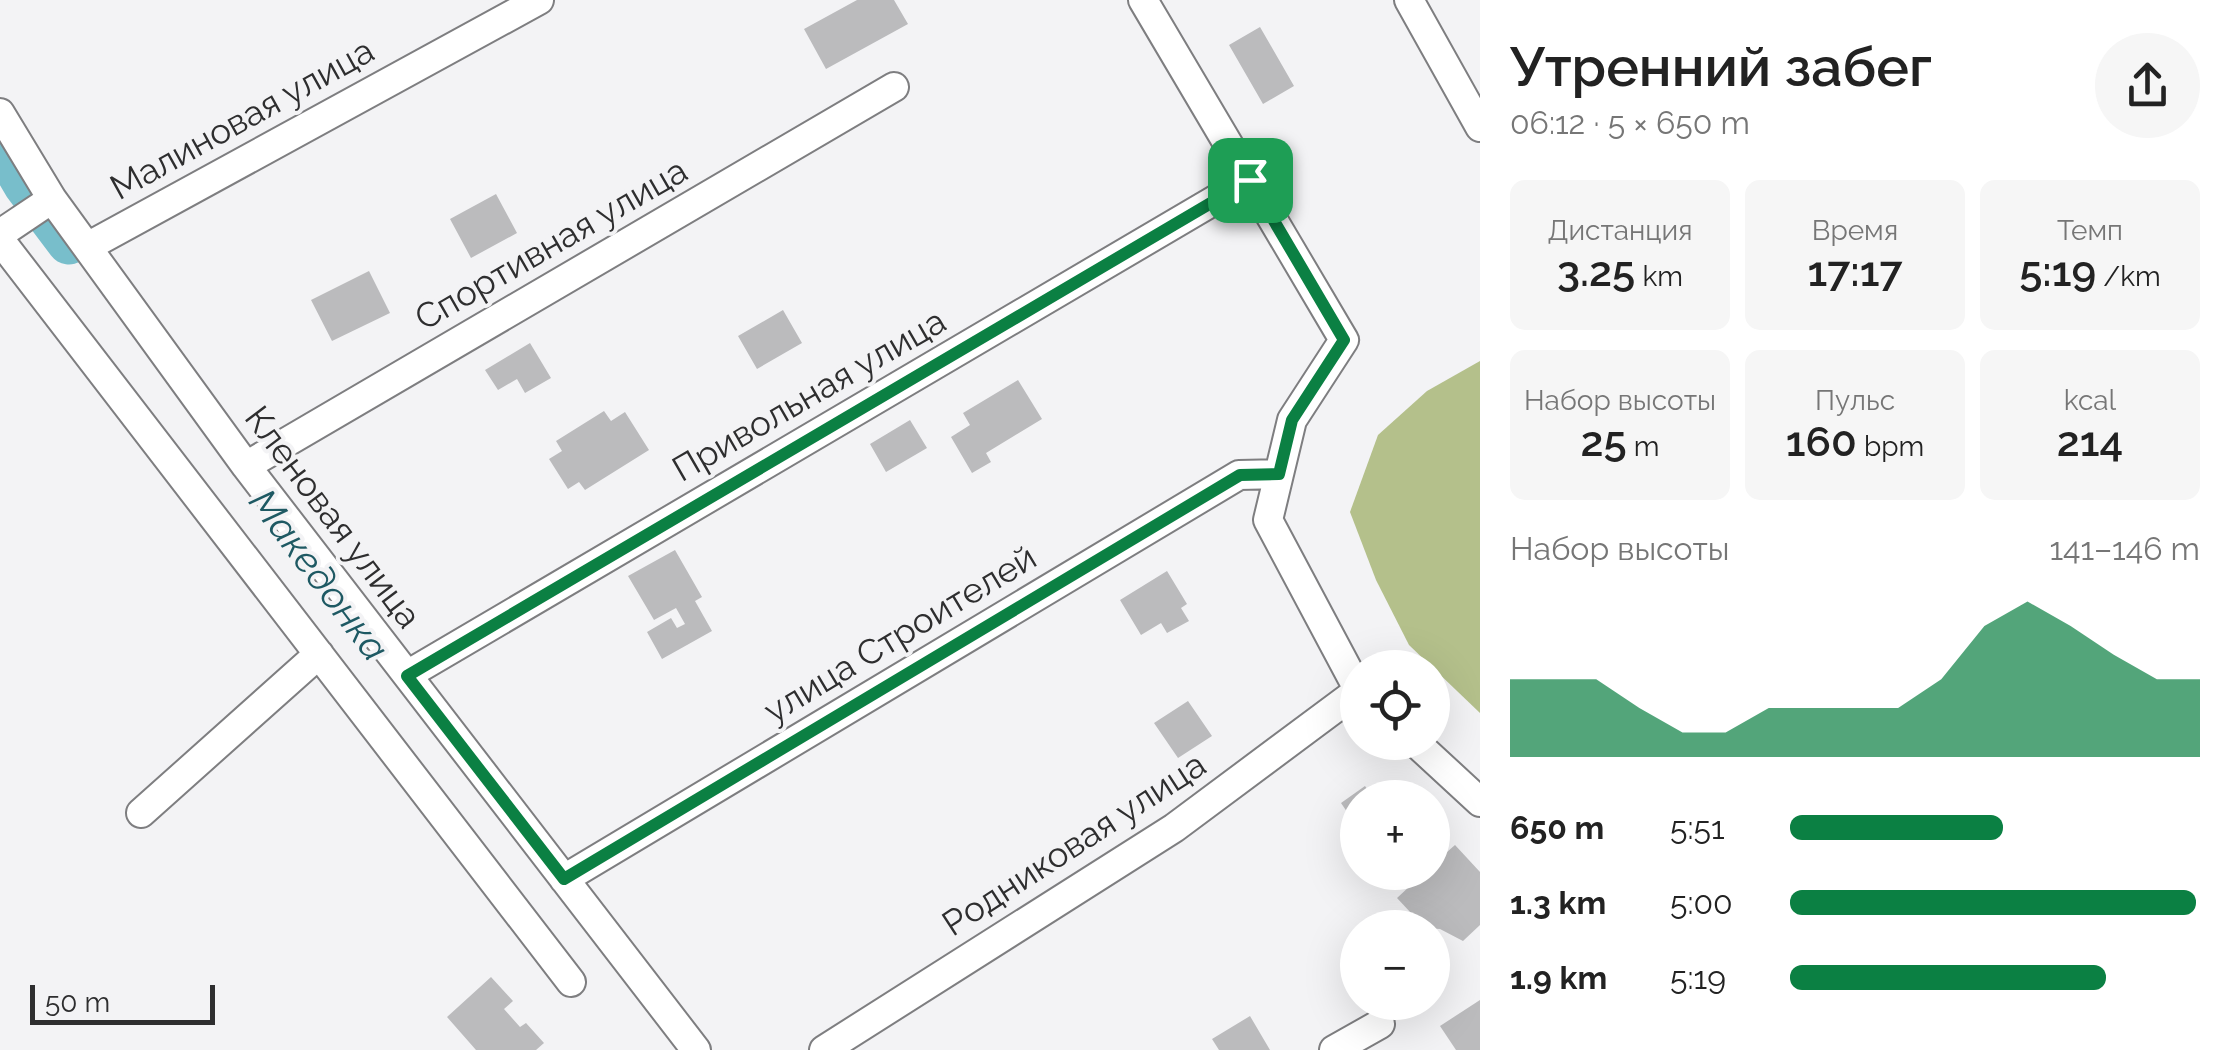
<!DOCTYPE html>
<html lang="ru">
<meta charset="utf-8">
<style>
:root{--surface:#fff;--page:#f6f6f6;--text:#222;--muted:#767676;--accent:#0b8043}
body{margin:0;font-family:Raleway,sans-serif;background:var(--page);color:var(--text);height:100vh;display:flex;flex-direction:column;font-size:38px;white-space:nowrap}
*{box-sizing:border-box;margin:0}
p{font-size:32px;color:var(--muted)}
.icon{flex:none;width:55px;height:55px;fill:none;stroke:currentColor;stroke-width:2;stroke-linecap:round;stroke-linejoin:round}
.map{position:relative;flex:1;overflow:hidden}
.sheet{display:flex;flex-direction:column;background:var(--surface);width:750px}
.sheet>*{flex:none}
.fabs{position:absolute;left:1340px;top:650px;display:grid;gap:20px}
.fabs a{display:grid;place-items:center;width:110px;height:110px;border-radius:50%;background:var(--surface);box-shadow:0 10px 40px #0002;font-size:50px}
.scale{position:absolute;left:30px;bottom:25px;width:185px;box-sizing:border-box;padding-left:10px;border:5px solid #2e2e2f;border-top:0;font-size:28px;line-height:35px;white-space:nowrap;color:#2e2e2f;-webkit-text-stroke:8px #f3f3f5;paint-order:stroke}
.pin{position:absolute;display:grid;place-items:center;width:85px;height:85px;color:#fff;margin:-42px;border-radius:20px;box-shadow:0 5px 15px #0006}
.round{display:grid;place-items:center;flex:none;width:105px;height:105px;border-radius:52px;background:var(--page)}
.overview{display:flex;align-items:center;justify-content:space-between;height:170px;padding:0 30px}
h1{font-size:55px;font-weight:600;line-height:75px}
.stats{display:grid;grid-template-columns:repeat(3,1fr);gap:15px;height:170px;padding:10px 30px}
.stats div{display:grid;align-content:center;border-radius:15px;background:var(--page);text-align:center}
.stats b{font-size:42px;font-weight:600}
.stats small{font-size:28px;font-weight:400}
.stats p{font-size:28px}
.chart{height:280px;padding:20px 30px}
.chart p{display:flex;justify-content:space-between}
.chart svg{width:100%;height:180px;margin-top:10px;fill:var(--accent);opacity:.7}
ul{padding:0 30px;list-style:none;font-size:32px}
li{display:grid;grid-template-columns:160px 120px 1fr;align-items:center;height:75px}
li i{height:25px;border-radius:12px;background:var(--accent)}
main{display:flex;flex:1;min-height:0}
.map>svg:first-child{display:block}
.forest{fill:#b4c08b}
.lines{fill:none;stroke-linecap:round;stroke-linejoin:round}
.river{stroke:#78becb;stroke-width:45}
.building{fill:#bbbbbd}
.street-casing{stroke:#7e7e80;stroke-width:32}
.street{stroke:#fff;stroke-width:28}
.route-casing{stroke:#fff;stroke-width:20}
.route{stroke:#0b8043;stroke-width:12}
.labels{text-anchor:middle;stroke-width:8;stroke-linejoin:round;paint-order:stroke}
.street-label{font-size:35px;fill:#2e2e2f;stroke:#f3f3f5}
.water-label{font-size:38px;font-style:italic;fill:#1e5963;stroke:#f3f3f5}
</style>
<main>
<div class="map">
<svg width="1480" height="1050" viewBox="0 0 1480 1050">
<rect width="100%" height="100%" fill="#f3f3f5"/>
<path class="forest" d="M1480,361V713L1409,645L1376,580L1350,512L1378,435L1427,391Z"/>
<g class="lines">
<path class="river" d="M0,141L26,185L69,242"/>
</g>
<path class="building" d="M857,0H894L908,24L826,69L804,29Z
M1260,27L1294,86L1263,104L1229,45Z
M496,194L517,233L471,258L450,219Z
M369,271L390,313L332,341L311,300Z
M783,310L802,343L757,369L738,336Z
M530,343L551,378L525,393L517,379L498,390L485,370Z
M1018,380L1042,419L986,453L991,462L972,473L951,437L970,425L963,413Z
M604,411L611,421L625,412L649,450L585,490L579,482L568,489L549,459L562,451L556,441Z
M910,420L927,448L886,472L870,444Z
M675,550L702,597L695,601L712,631L662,659L647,632L671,618L677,628L685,624L676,608L654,620L628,576Z
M1167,571L1187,604L1181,608L1189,621L1167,633L1161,623L1141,635L1120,600Z
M1188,701L1212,736L1178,758L1154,723Z
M1365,786L1373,798H1358V828L1341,803Z
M1455,845L1480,872V925L1463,941L1440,929L1425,928L1397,898L1425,872H1432V865Z
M491,977L513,1001L504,1009L520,1027L526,1023L544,1043L536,1050H476L447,1017Z
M1480,1000V1050H1456L1440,1026Z
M1250,1016L1270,1050H1219L1212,1039Z"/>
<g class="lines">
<defs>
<path id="street" d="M1143,0L1344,340L1292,420L1268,520L1358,689
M1409,0L1480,127
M0,113L52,199L246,466L696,1050
M0,234L52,199
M0,240L571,982
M87,247L539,0
M246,466L894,87
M407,675L1249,180
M1415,742L1480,802
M141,813L319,654
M564,879L1239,475L1279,474
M824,1050L1174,828L1358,691
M1334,1050L1380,1024"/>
</defs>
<use href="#street" class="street-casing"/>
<use href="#street" class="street"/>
</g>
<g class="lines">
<defs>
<path id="route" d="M1250,180L1344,340L1292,420L1279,474L1240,475L564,879L407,676Z"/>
</defs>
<use href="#route" class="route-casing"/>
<use href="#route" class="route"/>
</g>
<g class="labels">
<g class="street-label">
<text transform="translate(242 119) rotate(-29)" y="12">Малиновая улица</text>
<text transform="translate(551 244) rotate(-30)" y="12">Спортивная улица</text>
<text transform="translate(809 395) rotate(-30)" y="12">Привольная улица</text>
<text transform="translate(333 517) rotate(53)" y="12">Кленовая улица</text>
<text transform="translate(900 634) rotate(-31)" y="12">улица Строителей</text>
<text transform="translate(1074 844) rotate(-33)" y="12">Родниковая улица</text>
</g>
<g class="water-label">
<text transform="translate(319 575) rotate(53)" y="13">Македонка</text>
</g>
</g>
</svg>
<div class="fabs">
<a><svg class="icon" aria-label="locate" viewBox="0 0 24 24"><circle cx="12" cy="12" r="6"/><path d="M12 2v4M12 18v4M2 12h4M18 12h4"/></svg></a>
<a>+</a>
<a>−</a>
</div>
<div class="scale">50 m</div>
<div class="pin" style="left:1250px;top:180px;background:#1e9e55"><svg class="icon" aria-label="arrive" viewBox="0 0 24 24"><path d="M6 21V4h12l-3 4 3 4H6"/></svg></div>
</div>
<section class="sheet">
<div class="overview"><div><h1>Утренний забег</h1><p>06:12 · 5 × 650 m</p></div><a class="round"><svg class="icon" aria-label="share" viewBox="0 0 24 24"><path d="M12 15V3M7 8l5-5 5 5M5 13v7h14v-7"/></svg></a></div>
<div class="stats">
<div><p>Дистанция</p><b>3.25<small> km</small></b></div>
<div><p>Время</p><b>17:17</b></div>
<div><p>Темп</p><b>5:19<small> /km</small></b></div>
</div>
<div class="stats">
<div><p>Набор высоты</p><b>25<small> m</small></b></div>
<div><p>Пульс</p><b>160<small> bpm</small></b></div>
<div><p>kcal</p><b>214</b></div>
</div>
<div class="chart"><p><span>Набор высоты</span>141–146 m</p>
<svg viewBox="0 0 160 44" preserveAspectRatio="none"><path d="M0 44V25L10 25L20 25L30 32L40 38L50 38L60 32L70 32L80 32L90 32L100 25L110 12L120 6L130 12L140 19L150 25L160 25V44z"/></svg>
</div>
<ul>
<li><b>650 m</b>5:51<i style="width:52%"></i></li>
<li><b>1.3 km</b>5:00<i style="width:99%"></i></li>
<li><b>1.9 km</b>5:19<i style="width:77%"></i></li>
</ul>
</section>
</main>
